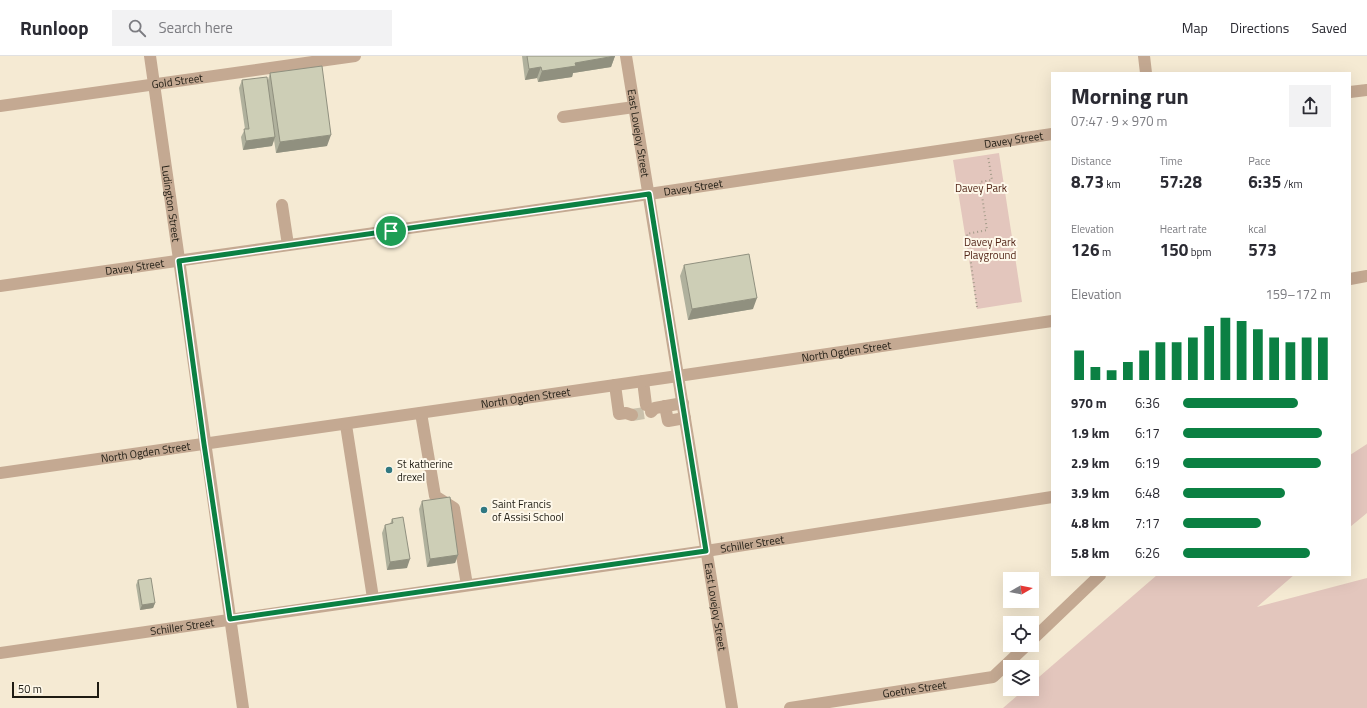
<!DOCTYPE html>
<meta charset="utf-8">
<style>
:root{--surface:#fff;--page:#f2f2f3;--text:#2b2b33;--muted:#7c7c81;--line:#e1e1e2;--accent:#0b8043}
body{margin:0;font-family:"Titillium Web",sans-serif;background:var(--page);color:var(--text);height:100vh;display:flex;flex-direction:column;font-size:15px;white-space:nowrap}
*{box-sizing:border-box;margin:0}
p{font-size:13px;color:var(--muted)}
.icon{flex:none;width:22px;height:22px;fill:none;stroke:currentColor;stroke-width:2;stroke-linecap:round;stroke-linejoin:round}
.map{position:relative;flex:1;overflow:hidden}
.sheet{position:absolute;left:1051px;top:16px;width:300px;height:504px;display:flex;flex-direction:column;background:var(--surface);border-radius:0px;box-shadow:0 4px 16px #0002}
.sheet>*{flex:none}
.needle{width:26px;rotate:81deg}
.controls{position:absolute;left:1003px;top:516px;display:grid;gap:8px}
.controls a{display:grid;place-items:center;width:36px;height:36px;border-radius:0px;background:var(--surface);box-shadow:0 4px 16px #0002;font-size:20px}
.scale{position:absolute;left:12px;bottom:10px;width:87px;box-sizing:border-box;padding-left:4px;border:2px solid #1e1b12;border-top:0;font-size:11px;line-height:14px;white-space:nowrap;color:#1e1b12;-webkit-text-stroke:3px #fef8ea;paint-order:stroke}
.pin{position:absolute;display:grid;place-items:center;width:34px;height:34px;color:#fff;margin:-17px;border:2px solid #fff;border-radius:50%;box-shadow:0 1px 4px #0007}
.round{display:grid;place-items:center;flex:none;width:42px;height:42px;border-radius:0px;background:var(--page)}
.head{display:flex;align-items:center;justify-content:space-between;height:68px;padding:0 20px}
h1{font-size:22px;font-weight:700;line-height:30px}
.stats{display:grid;grid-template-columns:repeat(3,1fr);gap:6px;height:68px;padding:4px 20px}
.stats div{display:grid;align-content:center}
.stats b{font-size:17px;font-weight:700}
.stats small{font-size:11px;font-weight:400}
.stats p{font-size:11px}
.chart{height:112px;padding:8px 20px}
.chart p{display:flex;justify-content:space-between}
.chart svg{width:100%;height:72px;margin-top:4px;stroke:var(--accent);stroke-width:6}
ul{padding:0 20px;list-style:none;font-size:13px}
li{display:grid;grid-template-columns:64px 48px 1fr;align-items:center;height:30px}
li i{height:10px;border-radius:5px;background:var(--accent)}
header{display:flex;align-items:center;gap:24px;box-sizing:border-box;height:56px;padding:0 20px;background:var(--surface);border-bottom:1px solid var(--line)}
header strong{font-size:19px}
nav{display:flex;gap:22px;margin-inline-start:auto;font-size:14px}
.search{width:280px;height:36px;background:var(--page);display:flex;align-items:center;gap:10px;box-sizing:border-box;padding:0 14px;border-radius:0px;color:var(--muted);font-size:15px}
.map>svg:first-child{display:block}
.green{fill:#e3c6bd}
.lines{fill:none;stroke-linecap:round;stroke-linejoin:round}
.minor-tunnel{stroke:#cac1ac;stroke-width:12;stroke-dasharray:12 6;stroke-linecap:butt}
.path{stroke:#a39b89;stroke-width:2;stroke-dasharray:1 3;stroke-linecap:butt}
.minor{stroke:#c4a992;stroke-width:12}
.wall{fill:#b0b19d}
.shaded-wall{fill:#90907f}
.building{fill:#cdceb6;stroke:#90907f}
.route-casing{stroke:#fff;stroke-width:8}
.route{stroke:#0b8043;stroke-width:5}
.poi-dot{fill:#307881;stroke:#fef8ea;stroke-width:1.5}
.labels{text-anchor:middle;stroke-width:4;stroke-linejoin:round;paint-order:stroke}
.street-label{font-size:11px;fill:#1e1b12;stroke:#fef8ea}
.park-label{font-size:11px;fill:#532618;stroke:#fef8ea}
.poi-label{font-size:11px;fill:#1e1b12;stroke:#fef8ea;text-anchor:start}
</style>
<header>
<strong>Runloop</strong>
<div class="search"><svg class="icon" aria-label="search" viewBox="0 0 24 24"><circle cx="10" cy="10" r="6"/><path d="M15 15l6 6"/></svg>Search here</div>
<nav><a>Map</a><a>Directions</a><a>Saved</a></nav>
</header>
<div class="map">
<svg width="1367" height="652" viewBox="0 0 1367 652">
<rect width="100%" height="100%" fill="#f5ead3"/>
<path class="green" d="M999,97L1022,246L977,253L953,104Z
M1367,388V457L1350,471V399Z
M1157,519H1294L1257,551L1367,522V652H1003L1025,633H1032V627Z"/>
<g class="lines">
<path class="minor-tunnel" d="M632,359L651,356"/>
<path class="path" d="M977,251L967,178L987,174L980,126L992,124L988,100"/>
<g class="minor">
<path id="s1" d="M150,0L243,652"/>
<path id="s2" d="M626,0L732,652"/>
<path d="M1144,0L1146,17"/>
<path d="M1350,36L1367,34"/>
<path id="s3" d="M0,50L355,0"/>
<path d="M563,61L634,51"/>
<path d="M282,149L288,189"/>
<path d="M1350,223L1367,220"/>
<path id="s4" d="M0,230L649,138L1052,78"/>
<path d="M643,325L646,349"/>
<path d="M615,329L619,358L626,357L632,359"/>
<path d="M665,350L668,365L685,362"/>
<path d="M651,356L655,352L683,347"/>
<path d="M421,357L435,440L454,452L467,529"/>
<path d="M346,369L373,542"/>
<path id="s5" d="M0,417L678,320L1052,265"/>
<path d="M1032,584L1100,519"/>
<path id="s6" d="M0,597L706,495L1052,441"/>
<path id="s7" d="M790,652L993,621L1027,589"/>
</g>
</g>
<path class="wall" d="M522,0H615L611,11L573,17L572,21L538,26L537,22L525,24Z
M270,17L327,90L276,97L274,84L272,90L243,94L241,81L245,73L239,32L242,24H268Z
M684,209L753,253L688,264L680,220Z
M422,445L458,499L455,507L427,511L419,453Z
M392,463L407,512L387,514L382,477L385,469L390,468Z
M138,524L155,547L153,552L140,554L136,529Z"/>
<path class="shaded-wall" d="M615,0L611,11L573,17L572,21L538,26L542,15L575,7Z
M541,11L537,22L525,24L529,13Z
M331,79L327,90L276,97L280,86Z
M275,81L272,90L243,94L246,85Z
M757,242L753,253L688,264L692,253Z
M458,499L455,507L427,511L430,503Z
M410,503L407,512L387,514L390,506Z
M155,547L153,552L140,554L142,549Z"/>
<path class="building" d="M527,0H615L575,7L576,10L542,15L541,11L529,13Z
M322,10L331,79L280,86L270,17Z
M267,21L275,81L246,85L244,73H249L242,24Z
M749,198L757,242L692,253L684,209Z
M450,441L458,499L430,503L422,445Z
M403,461L410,503L390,506L385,469L393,467L392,463Z
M151,522L155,547L142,549L138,524Z"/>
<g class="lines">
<defs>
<path id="route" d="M649,138L706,495L230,563L204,388L179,205Z"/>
</defs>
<use href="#route" class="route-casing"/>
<use href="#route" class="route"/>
</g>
<g class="poi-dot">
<circle cx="389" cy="414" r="4"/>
<circle cx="484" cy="454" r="4"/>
</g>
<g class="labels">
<g class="street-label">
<text dy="4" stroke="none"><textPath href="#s3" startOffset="179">Gold Street</textPath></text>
<text dy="4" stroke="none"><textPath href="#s2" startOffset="78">East Lovejoy Street</textPath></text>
<text dy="4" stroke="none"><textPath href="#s4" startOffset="1024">Davey Street</textPath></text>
<text dy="4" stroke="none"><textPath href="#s4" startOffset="700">Davey Street</textPath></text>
<text dy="4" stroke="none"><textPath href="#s1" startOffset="149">Ludington Street</textPath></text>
<text dy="4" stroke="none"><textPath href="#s4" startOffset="136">Davey Street</textPath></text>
<text dy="4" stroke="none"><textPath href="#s5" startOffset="855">North Ogden Street</textPath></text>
<text dy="4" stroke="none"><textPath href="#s5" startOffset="531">North Ogden Street</textPath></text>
<text dy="4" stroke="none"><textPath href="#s5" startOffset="147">North Ogden Street</textPath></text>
<text dy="4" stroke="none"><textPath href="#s6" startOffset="760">Schiller Street</textPath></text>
<text dy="4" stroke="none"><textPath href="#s2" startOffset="558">East Lovejoy Street</textPath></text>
<text dy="4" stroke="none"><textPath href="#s6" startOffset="184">Schiller Street</textPath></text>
<text dy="4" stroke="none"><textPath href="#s7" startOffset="126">Goethe Street</textPath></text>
</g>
<g class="park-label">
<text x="981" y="136">Davey Park</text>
<text x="990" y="190">Davey Park<tspan x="990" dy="13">Playground</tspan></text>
</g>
<g class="poi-label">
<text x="397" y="412">St katherine<tspan x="397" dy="13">drexel</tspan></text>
<text x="492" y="452">Saint Francis<tspan x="492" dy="13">of Assisi School</tspan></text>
</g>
</g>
</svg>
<div class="controls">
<a><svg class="needle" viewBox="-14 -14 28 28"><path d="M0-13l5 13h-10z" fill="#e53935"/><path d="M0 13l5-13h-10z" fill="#7c7c81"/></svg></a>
<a><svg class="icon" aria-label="locate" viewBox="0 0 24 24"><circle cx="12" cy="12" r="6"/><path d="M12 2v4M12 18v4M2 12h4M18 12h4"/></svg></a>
<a><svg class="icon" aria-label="layers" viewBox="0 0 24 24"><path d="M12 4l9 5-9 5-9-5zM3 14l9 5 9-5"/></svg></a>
</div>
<div class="scale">50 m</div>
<div class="pin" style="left:391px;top:175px;background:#1e9e55"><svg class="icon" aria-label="arrive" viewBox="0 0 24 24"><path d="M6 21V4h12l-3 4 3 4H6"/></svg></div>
<section class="sheet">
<div class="head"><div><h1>Morning run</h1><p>07:47 · 9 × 970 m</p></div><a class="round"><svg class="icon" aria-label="share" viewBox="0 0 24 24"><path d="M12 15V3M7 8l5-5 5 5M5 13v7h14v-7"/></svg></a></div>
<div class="stats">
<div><p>Distance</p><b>8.73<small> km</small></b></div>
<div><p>Time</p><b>57:28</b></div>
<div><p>Pace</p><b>6:35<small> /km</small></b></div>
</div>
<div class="stats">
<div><p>Elevation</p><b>126<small> m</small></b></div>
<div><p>Heart rate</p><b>150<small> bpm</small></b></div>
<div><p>kcal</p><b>573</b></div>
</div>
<div class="chart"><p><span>Elevation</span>159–172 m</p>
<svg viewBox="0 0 160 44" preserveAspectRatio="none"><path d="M5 44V26M15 44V36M25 44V38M35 44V33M45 44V26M55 44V21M65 44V21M75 44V18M85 44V11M95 44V6M105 44V8M115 44V13M125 44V18M135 44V21M145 44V18M155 44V18"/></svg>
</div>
<ul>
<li><b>970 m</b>6:36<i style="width:78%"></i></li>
<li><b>1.9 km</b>6:17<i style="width:94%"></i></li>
<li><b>2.9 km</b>6:19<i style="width:93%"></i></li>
<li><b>3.9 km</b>6:48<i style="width:69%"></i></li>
<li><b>4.8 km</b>7:17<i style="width:53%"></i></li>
<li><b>5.8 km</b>6:26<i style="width:86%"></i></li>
</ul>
</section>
</div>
